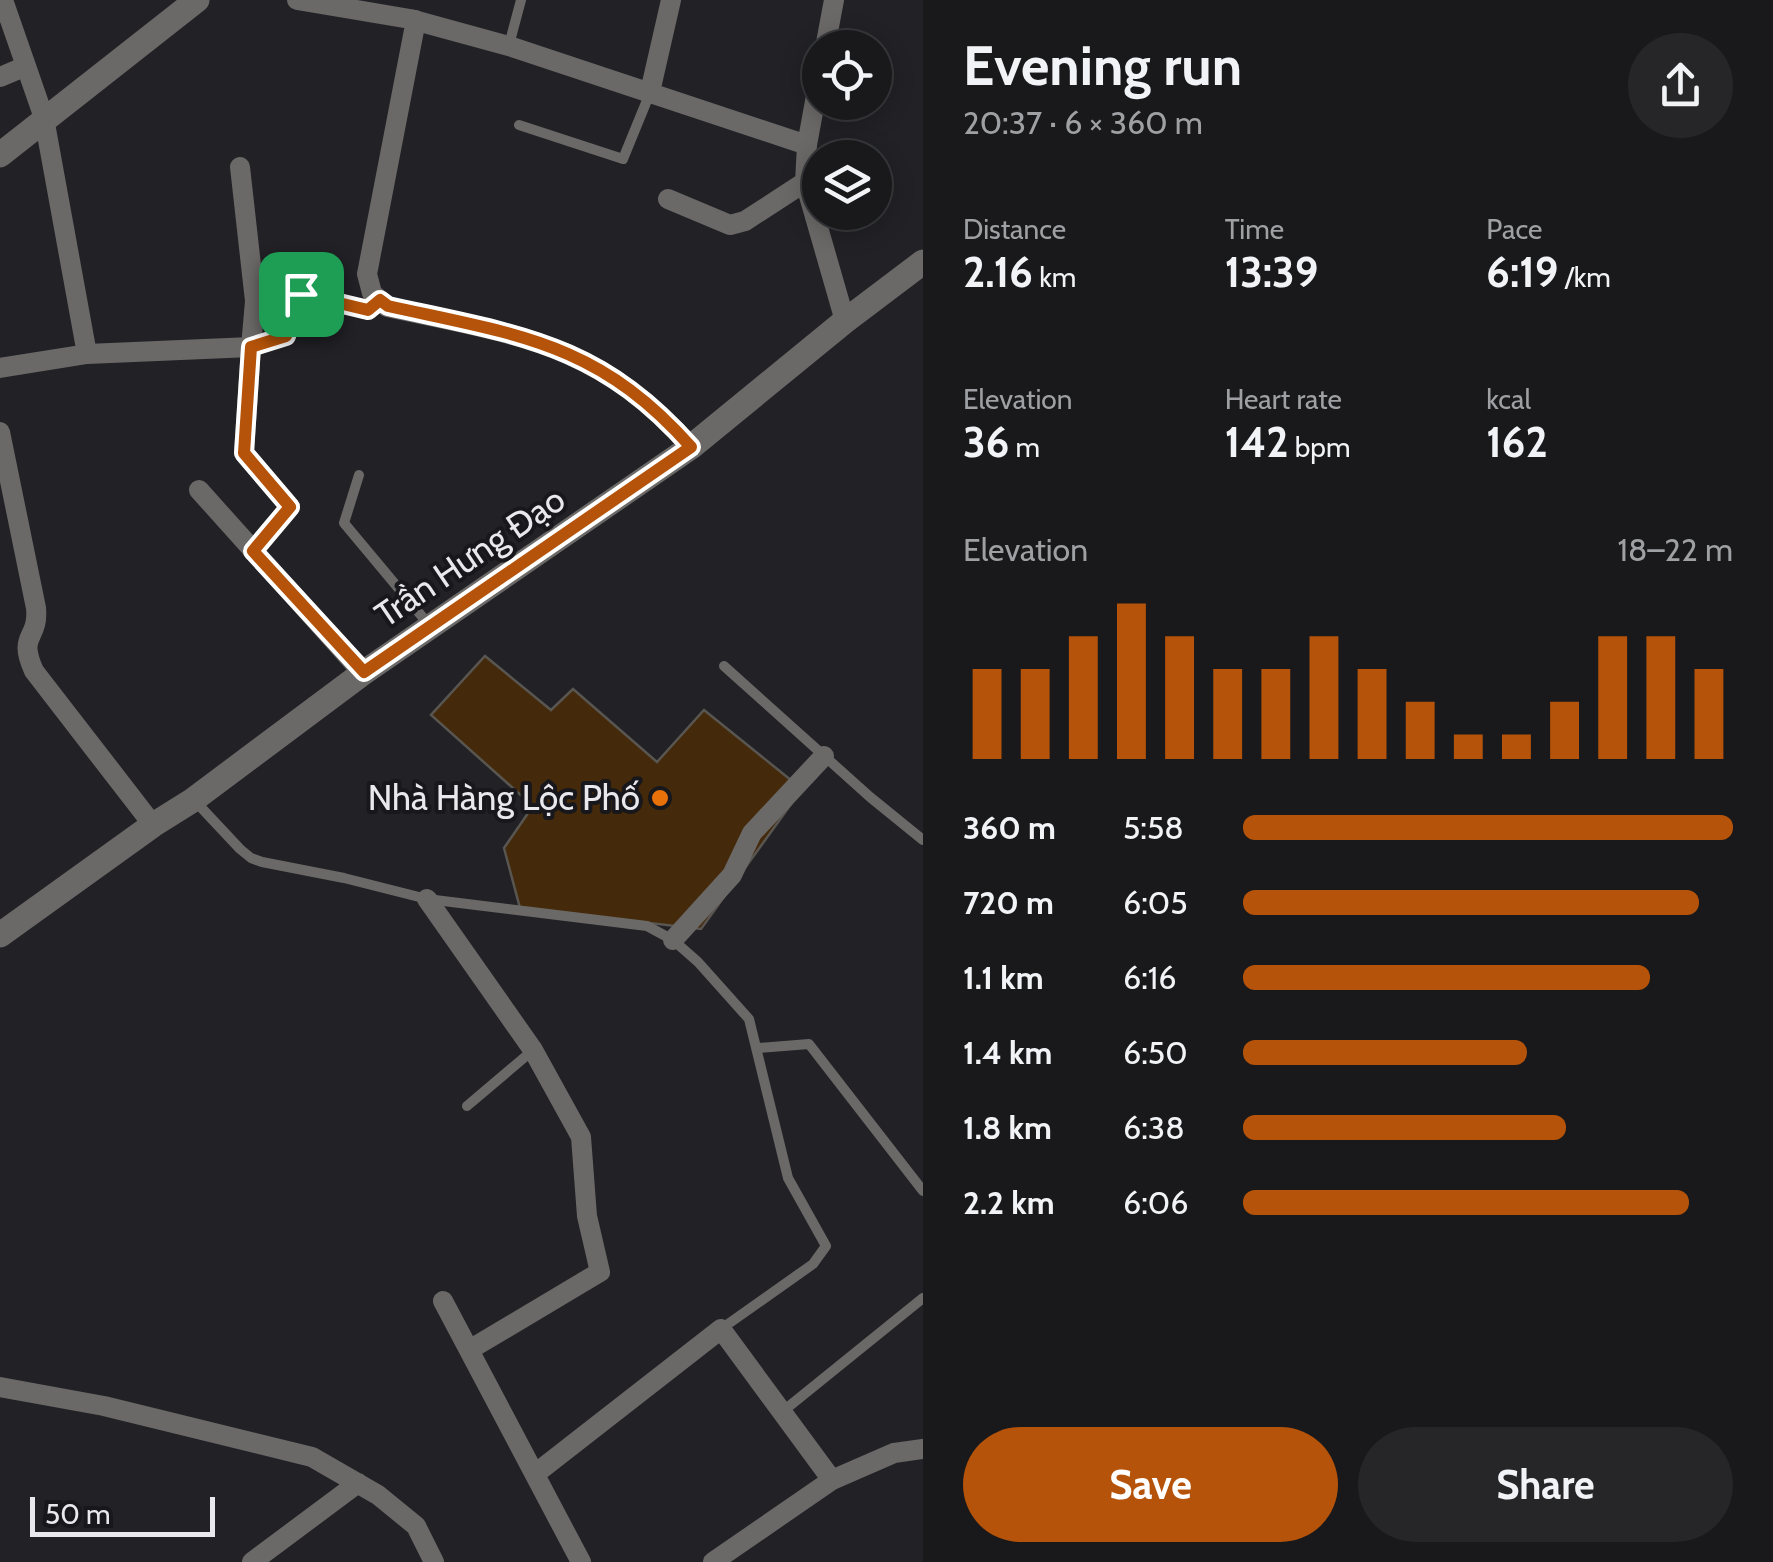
<!DOCTYPE html>
<meta charset="utf-8">
<style>
:root{--surface:#19191c;--page:#262629;--text:#f1f3f6;--muted:#9fa0a3;--line:#37383b;--accent:#b45309}
body{margin:0;font-family:Cabin,sans-serif;background:var(--page);color:var(--text);height:100vh;display:flex;flex-direction:column;font-size:38px;white-space:nowrap}
*{box-sizing:border-box;margin:0}
p{font-size:32px;color:var(--muted)}
.icon{flex:none;width:55px;height:55px;fill:none;stroke:currentColor;stroke-width:2;stroke-linecap:round;stroke-linejoin:round}
.map{position:relative;flex:1;overflow:hidden}
.sheet{display:flex;flex-direction:column;background:var(--surface);width:850px}
.sheet>*{flex:none}
.controls{position:absolute;left:802px;top:30px;display:grid;gap:20px}
.controls a{display:grid;place-items:center;width:90px;height:90px;border-radius:50%;background:var(--surface);box-shadow:0 5px 25px #0003,0 0 0 2px var(--line);font-size:50px}
.scale{position:absolute;left:30px;bottom:25px;width:185px;box-sizing:border-box;padding-left:10px;border:5px solid #e9e9ed;border-top:0;font-size:28px;line-height:35px;white-space:nowrap;color:#e9e9ed;-webkit-text-stroke:8px #17171c;paint-order:stroke}
.pin{position:absolute;display:grid;place-items:center;width:85px;height:85px;color:#fff;margin:-42px;border-radius:20px;box-shadow:0 5px 15px #0006}
.round{display:grid;place-items:center;flex:none;width:105px;height:105px;border-radius:52px;background:var(--page)}
.overview{display:flex;align-items:center;justify-content:space-between;height:170px;padding:0 40px}
h1{font-size:55px;font-weight:700;line-height:75px}
.metrics{display:grid;grid-template-columns:repeat(3,1fr);gap:15px;height:170px;padding:10px 40px}
.metrics div{display:grid;align-content:center}
.metrics b{font-size:42px;font-weight:700}
.metrics small{font-size:28px;font-weight:400}
.metrics p{font-size:28px}
.chart{height:280px;padding:20px 40px}
.chart p{display:flex;justify-content:space-between}
.chart svg{width:100%;height:180px;margin-top:10px;stroke:var(--accent);stroke-width:6}
.action{display:flex;gap:20px;margin-top:auto;padding:20px 40px}
.action a{flex:1;height:115px;border-radius:60px;background:var(--accent);color:#fff;font-size:40px;font-weight:700;line-height:115px;text-align:center}
.action a+a{background:var(--page);color:var(--text)}
ul{padding:0 40px;list-style:none;font-size:32px}
li{display:grid;grid-template-columns:160px 120px 1fr;align-items:center;height:75px}
li i{height:25px;border-radius:12px;background:var(--accent)}
main{display:flex;flex:1;min-height:0}
.map>svg:first-child{display:block}
.building{fill:#442a0a;stroke:#595550;stroke-width:2.5}
.lines{fill:none;stroke-linecap:round;stroke-linejoin:round}
.service{stroke:#6b6967;stroke-width:10}
.minor{stroke:#6b6967;stroke-width:20}
.tertiary{stroke:#6b6967;stroke-width:25}
.route-casing{stroke:#fff;stroke-width:20}
.route{stroke:#b45309;stroke-width:12}
.food-dot{fill:#e8710a;stroke:#17171c;stroke-width:4}
.labels{text-anchor:middle;stroke-width:8;stroke-linejoin:round;paint-order:stroke}
.street-label{font-size:35px;fill:#e9e9ed;stroke:#17171c}
.poi-label{font-size:35px;fill:#e9e9ed;stroke:#17171c;text-anchor:end}
</style>
<main>
<div class="map">
<svg width="923" height="1562" viewBox="0 0 923 1562">
<rect width="100%" height="100%" fill="#212126"/>
<path class="building" d="M485,656L551,710L573,689L657,762L704,710L802,789L701,929L520,908L504,848L533,806L431,715Z"/>
<g class="lines">
<path class="service" d="M509,45L521,0
M519,125L623,159L650,93
M252,346L286,336L301,293L368,310L380,300
M359,475L344,523L430,626
M724,666L870,797L923,840
M195,801L240,849L251,858L262,862L344,878L427,899L647,926L673,940L698,962L749,1019L788,1178L826,1246L813,1264L721,1329
M758,1048L809,1044L923,1191
M467,1106L532,1051
M782,1412L923,1298"/>
<path class="minor" d="M3,0L26,66
M297,0L410,19L509,46L807,145L805,182L845,321
M416,20L367,274L372,293L387,307C518,335 597,342 691,447
M825,48L834,0
M0,77L26,66L44,118L87,354L251,347L244,453L290,507L253,551
M650,92L671,0
M807,145L820,74
M240,167L255,301L251,347
M668,199L730,225L745,221L805,182
M0,368L87,354
M0,432L36,608C39,641 17,633 34,671L153,825
M199,490L363,673
M427,899L533,1050L581,1137L587,1216L600,1272L469,1350
M673,940L732,875L752,833L824,756
M443,1301L581,1562
M0,1387L104,1406L312,1457L378,1495L416,1526L434,1562
M535,1474L721,1329L832,1480L713,1562
M832,1480L894,1453L923,1449
M252,1562L358,1483"/>
<path class="tertiary" d="M0,155L197,0
M0,935L153,825L193,800L363,673L691,447L845,321L923,262"/>
</g>
<g class="lines">
<defs>
<path id="route" d="M301,294L368,310L380,300L388,306C518,335 598,342 691,447L364,672L253,551L290,507L244,453L251,347L286,336Z"/>
</defs>
<use href="#route" class="route-casing"/>
<use href="#route" class="route"/>
</g>
<circle class="food-dot" cx="660" cy="798" r="10"/>
<g class="labels">
<g class="street-label">
<text transform="translate(470 557) rotate(-34)" y="12">Trần Hưng Đạo</text>
</g>
<g class="poi-label">
<text x="640" y="810">Nhà Hàng Lộc Phố</text>
</g>
</g>
</svg>
<div class="controls">
<a><svg class="icon" aria-label="locate" viewBox="0 0 24 24"><circle cx="12" cy="12" r="6"/><path d="M12 2v4M12 18v4M2 12h4M18 12h4"/></svg></a>
<a><svg class="icon" aria-label="layers" viewBox="0 0 24 24"><path d="M12 4l9 5-9 5-9-5zM3 14l9 5 9-5"/></svg></a>
</div>
<div class="scale">50 m</div>
<div class="pin" style="left:301px;top:294px;background:#1e9e55"><svg class="icon" aria-label="arrive" viewBox="0 0 24 24"><path d="M6 21V4h12l-3 4 3 4H6"/></svg></div>
</div>
<section class="sheet">
<div class="overview"><div><h1>Evening run</h1><p>20:37 · 6 × 360 m</p></div><a class="round"><svg class="icon" aria-label="share" viewBox="0 0 24 24"><path d="M12 15V3M7 8l5-5 5 5M5 13v7h14v-7"/></svg></a></div>
<div class="metrics">
<div><p>Distance</p><b>2.16<small> km</small></b></div>
<div><p>Time</p><b>13:39</b></div>
<div><p>Pace</p><b>6:19<small> /km</small></b></div>
</div>
<div class="metrics">
<div><p>Elevation</p><b>36<small> m</small></b></div>
<div><p>Heart rate</p><b>142<small> bpm</small></b></div>
<div><p>kcal</p><b>162</b></div>
</div>
<div class="chart"><p><span>Elevation</span>18–22 m</p>
<svg viewBox="0 0 160 44" preserveAspectRatio="none"><path d="M5 44V22M15 44V22M25 44V14M35 44V6M45 44V14M55 44V22M65 44V22M75 44V14M85 44V22M95 44V30M105 44V38M115 44V38M125 44V30M135 44V14M145 44V14M155 44V22"/></svg>
</div>
<ul>
<li><b>360 m</b>5:58<i style="width:100%"></i></li>
<li><b>720 m</b>6:05<i style="width:93%"></i></li>
<li><b>1.1 km</b>6:16<i style="width:83%"></i></li>
<li><b>1.4 km</b>6:50<i style="width:58%"></i></li>
<li><b>1.8 km</b>6:38<i style="width:66%"></i></li>
<li><b>2.2 km</b>6:06<i style="width:91%"></i></li>
</ul>
<div class="action"><a>Save</a><a>Share</a></div>
</section>
</main>
